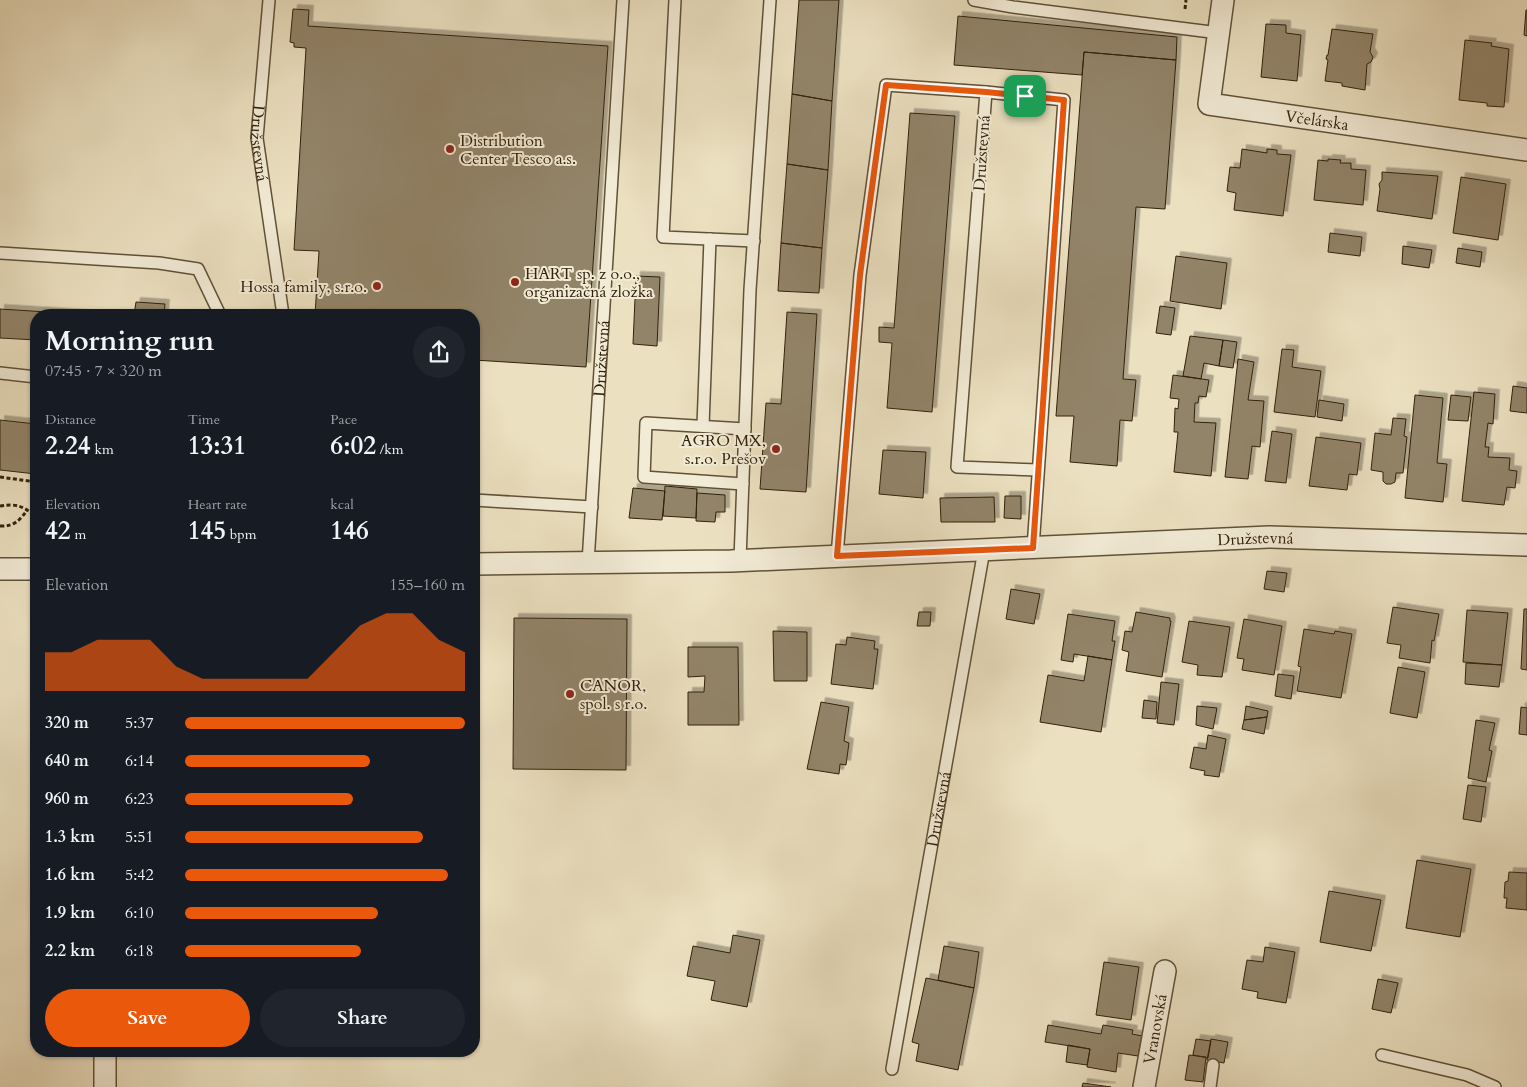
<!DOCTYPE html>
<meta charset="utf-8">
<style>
:root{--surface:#171b24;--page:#20242c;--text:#f1f3f6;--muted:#9ea1a6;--accent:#ea580c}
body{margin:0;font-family:Cardo,serif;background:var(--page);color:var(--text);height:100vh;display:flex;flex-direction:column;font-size:19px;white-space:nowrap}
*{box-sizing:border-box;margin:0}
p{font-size:16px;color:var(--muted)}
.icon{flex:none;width:28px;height:28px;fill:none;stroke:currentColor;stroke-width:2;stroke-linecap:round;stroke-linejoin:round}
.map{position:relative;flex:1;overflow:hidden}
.side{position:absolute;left:30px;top:309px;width:450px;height:748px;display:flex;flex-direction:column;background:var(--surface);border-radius:20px;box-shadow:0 1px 4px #0004}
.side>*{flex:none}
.pin{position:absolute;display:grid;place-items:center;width:42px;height:42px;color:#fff;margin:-21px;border-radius:10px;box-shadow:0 2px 8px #0006}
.round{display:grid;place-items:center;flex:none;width:52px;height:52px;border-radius:26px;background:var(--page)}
.head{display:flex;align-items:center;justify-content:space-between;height:85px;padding:0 15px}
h1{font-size:28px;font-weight:700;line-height:38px}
.metrics{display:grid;grid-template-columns:repeat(3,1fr);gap:8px;height:85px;padding:5px 15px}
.metrics div{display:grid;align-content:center}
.metrics b{font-size:25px;font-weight:700}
.metrics small{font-size:14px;font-weight:400}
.metrics p{font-size:14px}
.chart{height:140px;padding:10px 15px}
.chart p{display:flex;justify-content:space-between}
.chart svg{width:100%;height:90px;margin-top:5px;fill:var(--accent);opacity:.7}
.primary-button{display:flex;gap:10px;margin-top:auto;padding:10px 15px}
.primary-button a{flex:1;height:58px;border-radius:30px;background:var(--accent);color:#fff;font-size:20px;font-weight:700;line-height:58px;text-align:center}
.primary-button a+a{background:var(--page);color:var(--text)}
ul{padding:0 15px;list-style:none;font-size:16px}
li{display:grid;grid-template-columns:80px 60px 1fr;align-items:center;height:38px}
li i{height:12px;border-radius:6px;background:var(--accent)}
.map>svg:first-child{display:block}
.building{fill:#928469;stroke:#32210a;filter:url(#shadow)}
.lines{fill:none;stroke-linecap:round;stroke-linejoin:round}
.service-casing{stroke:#605138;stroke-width:14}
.minor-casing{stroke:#605138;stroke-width:24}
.path{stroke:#32210a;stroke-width:3;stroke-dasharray:4 2.5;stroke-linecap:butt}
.service{stroke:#f2ebd6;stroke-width:11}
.minor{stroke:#f2ebd6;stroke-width:21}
.route-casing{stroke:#fff;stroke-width:10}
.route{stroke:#ea580c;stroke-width:6}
.poi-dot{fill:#8f2418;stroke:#f2ebd6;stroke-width:2}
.labels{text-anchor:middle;stroke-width:4;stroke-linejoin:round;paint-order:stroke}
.street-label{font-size:16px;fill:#32210a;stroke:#f2ebd6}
.poi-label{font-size:16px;fill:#32210a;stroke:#f2ebd6;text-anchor:start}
</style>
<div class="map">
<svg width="1527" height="1087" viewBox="0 0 1527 1087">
<defs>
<filter id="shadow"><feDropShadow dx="4.5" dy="-4.5" stdDeviation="0" flood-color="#0004"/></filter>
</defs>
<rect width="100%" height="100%" fill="#ebe0c0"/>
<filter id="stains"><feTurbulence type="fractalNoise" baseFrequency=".004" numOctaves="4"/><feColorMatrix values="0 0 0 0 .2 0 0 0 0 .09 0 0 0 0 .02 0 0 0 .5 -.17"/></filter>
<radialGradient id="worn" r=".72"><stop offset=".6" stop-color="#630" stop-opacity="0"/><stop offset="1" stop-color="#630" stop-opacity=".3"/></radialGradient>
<path class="building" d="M799,0H839L832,101L792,94Z
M293,9L309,10L308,26L608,46L586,367L474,360V315H315L319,251L294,250L306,48L294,47V43L290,42Z
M1526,10H1527V36L1524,35Z
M958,16L1177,37L1176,60L1084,52L1082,75L954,65Z
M1266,24L1286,25V33L1301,35L1297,81L1261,77Z
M1332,29L1373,34L1370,52L1373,57L1371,62L1367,64L1365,90L1342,86V83L1325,81L1328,60L1326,59L1327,55H1328Z
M1465,40L1492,43L1491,46L1509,49L1504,107L1487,106V103L1459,100Z
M1084,52L1176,60L1165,209L1136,207L1123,379L1136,380L1132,421L1120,420L1117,466L1070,462L1074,416H1056Z
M792,94L832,101L828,170L787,164Z
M910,113L955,116L932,412L887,408L892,343L879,342V327L894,328Z
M1242,149L1267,153V149L1277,150V154L1291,155L1283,216L1234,210L1236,193L1227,191L1230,167L1240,168Z
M1328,159L1341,160L1340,163H1351V169L1366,170L1363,205L1314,200L1318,160L1328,161Z
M787,164L828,170L822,248L781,243Z
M1382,172L1438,176L1432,219L1377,211L1380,189L1379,184L1382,180Z
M1461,177L1506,184L1498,240L1453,233Z
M1330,233L1362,237L1360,256L1328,252Z
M781,243L822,248L819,293L778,291Z
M1403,246L1432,250L1429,268L1402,264Z
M1458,248L1482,252L1480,267L1456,263Z
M1176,256L1227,263L1221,309L1170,301Z
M636,276L660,277L657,346L633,344Z
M136,302L165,304L164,315H134Z
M1160,306L1175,308L1171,335L1156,333Z
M0,309L95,315H36V340L0,338Z
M787,312L817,314L806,492L760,489L766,403L781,404Z
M1190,336L1223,340L1219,366L1204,363L1201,379L1183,376Z
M1223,340L1237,342L1233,368L1219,366Z
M1282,349L1294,350L1292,367L1321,371L1315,417L1274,412Z
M1238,359L1254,362L1248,400L1264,401L1260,447L1252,446L1248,479L1225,477Z
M1173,375L1209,380L1206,397L1199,396L1198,403H1195L1194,422L1216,423L1211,476L1174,472L1178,432H1174L1175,408L1178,409L1179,399L1170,398Z
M1513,386L1527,388V413L1510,411Z
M1474,392L1495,394L1493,424L1488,423L1485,447H1489L1488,457L1510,458L1509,470L1517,471L1515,488L1507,487L1504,505L1462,501Z
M1415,395L1443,398L1437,463L1447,464L1443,502L1405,498Z
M1451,395L1471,397L1468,421L1448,420Z
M1319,400L1344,404L1342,421L1317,417Z
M1393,418L1406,419L1404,436L1407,437L1403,473H1396L1395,482L1391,484H1386L1383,481V472L1371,470L1375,433L1391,435Z
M0,420L36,424V474L0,470Z
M1272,431L1292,434L1286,483L1265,481Z
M1316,437L1361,443L1357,475L1349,474L1347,490L1309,486Z
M883,450L926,452L923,498L879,494Z
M665,486L697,489L696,518L663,516Z
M633,488L665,491L662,520L629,518Z
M697,493L725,495V512H716L715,522L696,521Z
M1005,496H1021V519L1004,518Z
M994,497L995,522H941L940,498Z
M1267,571L1287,573L1284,592L1264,589Z
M1011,589L1040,594L1034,624L1006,619Z
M1393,607L1439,614L1434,641L1432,640L1430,663L1399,658L1401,645L1387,643Z
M1524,609H1527V670L1521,669Z
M1467,610L1508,613L1502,665L1463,662Z
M919,612H931L930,626H917Z
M1136,612L1170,618V621H1171L1162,677L1126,671L1129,652L1122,650L1125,631L1132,632Z
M1068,614L1115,621L1112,641H1115L1112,660L1074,654L1073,662L1061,660Z
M514,618L627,619L626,770L513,769Z
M1244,619L1282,626L1274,675L1242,670L1244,659L1237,658Z
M1189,621L1230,627L1222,677L1197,675L1198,665L1182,662Z
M1304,629L1334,634L1335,631L1352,634L1341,698L1297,691L1301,667L1298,666Z
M773,631L807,632V681H774Z
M847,637L875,641L874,649H878L873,689L831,684L836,644L846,645Z
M688,647H738L739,725H688V692H704L705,676L688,677Z
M1088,656L1112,660L1101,732L1040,722L1048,675L1084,681Z
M1466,663L1502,665L1499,687L1465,684Z
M1398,667L1425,672L1417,718L1390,713Z
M1278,674L1294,676L1291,699L1275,696Z
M1161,682L1179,684L1174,725L1157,723Z
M1144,700L1157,702L1156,719L1142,718Z
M821,702L849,707L844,741L849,743L846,765L840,764L839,774L807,769Z
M1197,706L1217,708L1213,729L1196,725Z
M1246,706L1268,711L1267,717L1244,720Z
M1521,707L1527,708V735L1519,734Z
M1267,717L1264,734L1242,729L1244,720Z
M1476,720L1495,723L1489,750L1492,751L1486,782L1468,778Z
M1208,735L1226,739L1219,777L1204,775L1205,771L1190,768L1194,747L1206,749Z
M1468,785L1486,787L1481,822L1463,819Z
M1417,860L1471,869L1460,937L1406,928Z
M1509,872L1527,873V910L1506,908L1507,898H1504L1505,882L1508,881Z
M1329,891L1381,900L1371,951L1320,942Z
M733,935L760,940L747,1007L711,1000L715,981L687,976L693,946L730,953Z
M944,946L979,952L974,988L938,980Z
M1265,947L1295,952L1286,1003L1257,998L1258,992L1242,989L1247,960L1263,962Z
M1104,962L1139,967L1131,1020L1096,1015Z
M926,978L974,988L958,1070L916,1061L919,1044L912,1042Z
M1378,979L1398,983L1391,1013L1372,1009Z
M1048,1025L1101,1034L1103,1025L1133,1030L1132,1034L1142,1036L1138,1056L1118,1053L1116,1072L1087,1067L1090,1049L1045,1042Z
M1196,1039L1211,1041L1208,1058L1193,1055Z
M1211,1039L1228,1042L1224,1063L1207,1060Z
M1068,1045L1090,1049L1087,1065L1066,1062Z
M1189,1055L1206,1057L1203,1082L1185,1080Z
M1083,1083L1111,1087H1082Z"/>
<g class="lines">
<defs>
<g id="service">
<path id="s1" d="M269,0L257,138L283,315"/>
<path d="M675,0L663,237L754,241"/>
<path d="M974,0L1013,7L1219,33"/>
<path d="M986,92L1064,100L1033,548"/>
<path d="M0,253L159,263L198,269L220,315"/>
<path d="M0,373L36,377"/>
<path d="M703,426L710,239"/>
<path d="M743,484L644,477L646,423L745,429"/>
<path d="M474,500L592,507"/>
<path d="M837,556L860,275L886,85L986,92L957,467L1038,470"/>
<path d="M740,560L750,290L770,0"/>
<path id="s2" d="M588,563L623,0"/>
<path d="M1382,1055L1467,1075L1495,1087"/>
<path id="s3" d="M892,1069L984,550"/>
<path d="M1210,1087L1213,1065"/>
</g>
<g id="minor">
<path id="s4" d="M1223,0L1209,104L1527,150"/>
<path id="s5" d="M474,564L731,561L1269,537L1527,545"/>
<path d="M0,569H36"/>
<path d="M105,1087V1050"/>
<path id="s6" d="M1144,1087L1165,971"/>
</g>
</defs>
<use href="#service" class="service-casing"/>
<use href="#minor" class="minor-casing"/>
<path class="path" d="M1185,9L1186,0
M0,477L36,482
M0,506C18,503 23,507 36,516
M0,526C14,527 20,520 28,509"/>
<use href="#service" class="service"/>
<use href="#minor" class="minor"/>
</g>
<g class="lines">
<defs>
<path id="route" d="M886,85L986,92L1064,100L1033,548L837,556L860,275Z"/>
</defs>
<use href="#route" class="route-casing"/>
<use href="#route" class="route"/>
</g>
<g class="poi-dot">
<circle cx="450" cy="149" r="5"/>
<circle cx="515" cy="282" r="5"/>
<circle cx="377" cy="286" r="5"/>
<circle cx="776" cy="449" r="5"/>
<circle cx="570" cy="694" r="5"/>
</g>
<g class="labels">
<g class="street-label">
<text dy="6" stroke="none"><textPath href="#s4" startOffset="214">Včelárska</textPath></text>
<text dy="6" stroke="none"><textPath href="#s1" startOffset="144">Družstevná</textPath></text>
<text transform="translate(981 153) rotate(-86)" y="6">Družstevná</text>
<text dy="6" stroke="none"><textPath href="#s2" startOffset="205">Družstevná</textPath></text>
<text dy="6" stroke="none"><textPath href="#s5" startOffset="782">Družstevná</textPath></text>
<text dy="6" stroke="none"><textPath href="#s3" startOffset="264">Družstevná</textPath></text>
<text dy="6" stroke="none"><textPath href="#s6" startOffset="59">Vranovská</textPath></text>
</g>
<g class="poi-label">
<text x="460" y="146">Distribution<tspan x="460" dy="18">Center Tesco a.s.</tspan></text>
<text x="525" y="279">HART sp. z o.o.,<tspan x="525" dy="18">organizačná zložka</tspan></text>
<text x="367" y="292" text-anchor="end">Hossa family, s.r.o.</text>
<text x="766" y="446" text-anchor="end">AGRO MX,<tspan x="766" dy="18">s.r.o. Prešov</tspan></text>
<text x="580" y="691">CANOR,<tspan x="580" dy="18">spol. s r.o.</tspan></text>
</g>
</g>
<rect width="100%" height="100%" filter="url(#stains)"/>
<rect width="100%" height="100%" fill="url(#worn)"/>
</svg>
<div class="pin" style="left:1025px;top:96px;background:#1e9e55"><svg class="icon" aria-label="arrive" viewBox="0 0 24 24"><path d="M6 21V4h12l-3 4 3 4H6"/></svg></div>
<section class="side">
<div class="head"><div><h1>Morning run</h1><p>07:45 · 7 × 320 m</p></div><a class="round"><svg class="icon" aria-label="share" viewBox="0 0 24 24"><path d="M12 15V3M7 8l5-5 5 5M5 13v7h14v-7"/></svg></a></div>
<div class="metrics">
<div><p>Distance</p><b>2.24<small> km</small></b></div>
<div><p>Time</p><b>13:31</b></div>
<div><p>Pace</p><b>6:02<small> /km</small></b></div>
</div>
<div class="metrics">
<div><p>Elevation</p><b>42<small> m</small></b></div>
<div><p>Heart rate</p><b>145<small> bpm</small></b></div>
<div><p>kcal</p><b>146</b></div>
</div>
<div class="chart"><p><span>Elevation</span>155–160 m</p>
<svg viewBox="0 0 160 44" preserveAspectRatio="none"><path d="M0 44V25L10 25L20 19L30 19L40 19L50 32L60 38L70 38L80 38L90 38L100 38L110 25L120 12L130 6L140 6L150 19L160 25V44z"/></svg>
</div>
<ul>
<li><b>320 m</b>5:37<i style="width:100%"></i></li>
<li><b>640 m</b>6:14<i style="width:66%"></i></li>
<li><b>960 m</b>6:23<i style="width:60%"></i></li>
<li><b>1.3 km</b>5:51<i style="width:85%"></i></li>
<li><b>1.6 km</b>5:42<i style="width:94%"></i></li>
<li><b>1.9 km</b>6:10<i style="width:69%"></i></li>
<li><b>2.2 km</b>6:18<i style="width:63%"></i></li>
</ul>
<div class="primary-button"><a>Save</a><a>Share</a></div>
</section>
</div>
